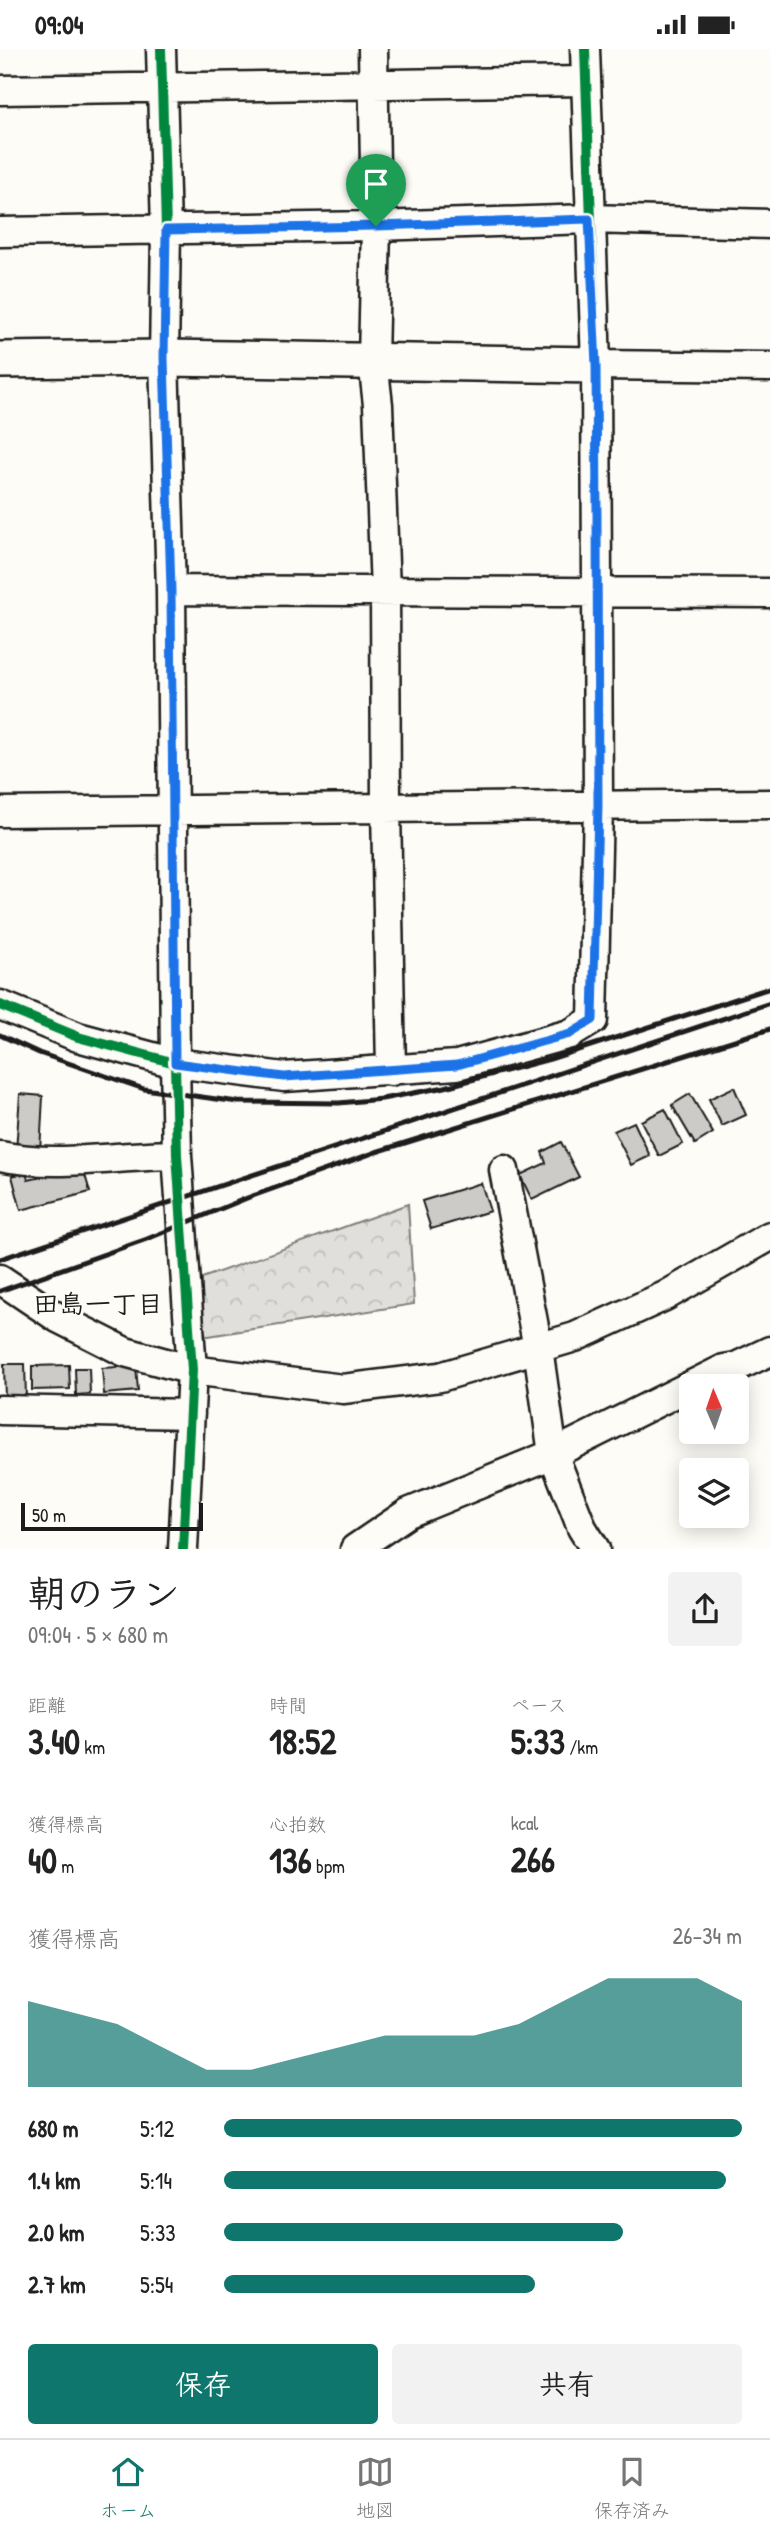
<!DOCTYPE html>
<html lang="ja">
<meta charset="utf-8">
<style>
:root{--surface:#fff;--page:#f2f2f2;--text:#222;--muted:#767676;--line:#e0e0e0;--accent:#0f766e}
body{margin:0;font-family:"Patrick Hand","Klee One",sans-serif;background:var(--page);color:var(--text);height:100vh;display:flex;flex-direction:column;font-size:26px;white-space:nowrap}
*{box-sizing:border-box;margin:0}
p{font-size:23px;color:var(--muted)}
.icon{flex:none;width:38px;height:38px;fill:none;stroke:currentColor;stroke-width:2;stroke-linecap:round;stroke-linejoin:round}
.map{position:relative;height:1500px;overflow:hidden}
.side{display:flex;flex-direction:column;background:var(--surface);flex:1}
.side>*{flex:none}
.needle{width:46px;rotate:358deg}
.fabs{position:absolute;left:679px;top:1325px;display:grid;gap:14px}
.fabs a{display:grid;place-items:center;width:70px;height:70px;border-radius:7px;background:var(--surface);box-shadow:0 4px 18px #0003;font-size:35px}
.scale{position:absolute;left:21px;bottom:18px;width:182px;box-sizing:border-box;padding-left:7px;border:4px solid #1c1c1c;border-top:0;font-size:19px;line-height:24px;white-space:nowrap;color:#1c1c1c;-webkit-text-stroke:5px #fdfcf7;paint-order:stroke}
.pin{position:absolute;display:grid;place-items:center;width:60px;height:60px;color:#fff;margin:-72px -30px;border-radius:50% 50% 50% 0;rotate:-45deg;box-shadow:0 0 7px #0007}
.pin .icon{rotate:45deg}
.round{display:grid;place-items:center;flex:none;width:74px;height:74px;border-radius:7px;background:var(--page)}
.head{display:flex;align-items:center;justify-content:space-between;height:119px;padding:0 28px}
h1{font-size:38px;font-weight:700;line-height:52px}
.figures{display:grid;grid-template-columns:repeat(3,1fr);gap:10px;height:119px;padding:7px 28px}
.figures div{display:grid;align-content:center}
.figures b{font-size:35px;font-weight:700}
.figures small{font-size:19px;font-weight:400}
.figures p{font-size:19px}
.chart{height:196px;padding:14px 28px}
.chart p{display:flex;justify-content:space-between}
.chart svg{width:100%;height:126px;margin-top:7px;fill:var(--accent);opacity:.7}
.cta{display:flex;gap:14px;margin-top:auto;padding:14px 28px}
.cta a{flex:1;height:80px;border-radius:7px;background:var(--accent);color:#fff;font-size:28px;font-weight:700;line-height:80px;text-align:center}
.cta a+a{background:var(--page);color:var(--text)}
ul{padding:0 28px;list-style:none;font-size:23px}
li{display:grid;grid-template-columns:112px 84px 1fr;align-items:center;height:52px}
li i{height:18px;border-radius:9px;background:var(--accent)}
.status{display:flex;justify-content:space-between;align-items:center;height:49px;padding:0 35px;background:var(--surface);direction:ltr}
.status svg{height:19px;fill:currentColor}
.tab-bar{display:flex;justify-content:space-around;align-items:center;height:98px;border-top:2px solid var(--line);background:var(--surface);font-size:19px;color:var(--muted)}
.tab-bar a{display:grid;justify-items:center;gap:4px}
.tab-bar .current{color:var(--accent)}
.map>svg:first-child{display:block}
.park{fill:url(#park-crowns);stroke:#7e7e7c;stroke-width:2}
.building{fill:#cccbc8;stroke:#1c1c1c;stroke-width:2}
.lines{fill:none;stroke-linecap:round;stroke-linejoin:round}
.minor-casing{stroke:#1c1c1c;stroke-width:33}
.tertiary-casing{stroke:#1c1c1c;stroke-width:40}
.minor{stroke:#fdfcf7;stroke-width:28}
.tertiary{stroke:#fdfcf7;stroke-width:35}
.rail{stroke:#1c1c1c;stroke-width:5}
.cycleway-casing{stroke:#fdfcf7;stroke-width:15}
.cycleway{stroke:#00873e;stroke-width:10}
.route-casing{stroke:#fff;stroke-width:14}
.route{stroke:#1a73e8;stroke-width:9}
.labels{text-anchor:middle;stroke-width:6;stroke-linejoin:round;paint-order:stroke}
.neighbourhood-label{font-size:26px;font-weight:bold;fill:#1c1c1c;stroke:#fdfcf7}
</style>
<div class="status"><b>09:04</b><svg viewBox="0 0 49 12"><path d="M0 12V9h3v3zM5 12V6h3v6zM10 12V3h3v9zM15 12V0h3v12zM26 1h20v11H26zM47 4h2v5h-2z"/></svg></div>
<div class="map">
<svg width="770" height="1500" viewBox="0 0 770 1500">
<defs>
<pattern id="park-crowns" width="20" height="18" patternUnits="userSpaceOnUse" patternTransform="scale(1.75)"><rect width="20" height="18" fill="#e0dfdb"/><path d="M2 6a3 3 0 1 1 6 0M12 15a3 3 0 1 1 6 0" fill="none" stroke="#c0bfbb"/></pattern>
</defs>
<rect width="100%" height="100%" fill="#fdfcf7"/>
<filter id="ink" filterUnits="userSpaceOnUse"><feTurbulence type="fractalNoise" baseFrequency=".0143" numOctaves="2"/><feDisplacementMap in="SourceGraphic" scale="14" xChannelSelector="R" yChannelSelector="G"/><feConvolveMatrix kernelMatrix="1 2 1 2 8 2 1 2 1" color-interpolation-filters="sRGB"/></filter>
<g filter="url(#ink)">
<path class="park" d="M408,1155L414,1255L202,1288V1229Z"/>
<path class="building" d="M734,1038L746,1066L722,1077L709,1050Z
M20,1045L43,1047L40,1103L16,1102Z
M690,1045L713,1084L695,1095L672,1056Z
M665,1060L683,1095L659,1107L641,1072Z
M634,1073L650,1107L631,1116L614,1082Z
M561,1093L579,1128L532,1151L520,1126L546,1114L542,1103Z
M83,1119L90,1143L21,1161L12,1127L26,1123L28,1131Z
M481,1134L490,1162L431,1180L422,1152Z
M4,1315H25L26,1349L5,1350Z
M69,1316L70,1340L32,1341V1317Z
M136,1317L138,1342L104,1345L102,1319Z
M75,1319H89L90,1345L76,1346Z"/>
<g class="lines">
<defs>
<path id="minor" d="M161,0L166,181L164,309L171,541L175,1014L177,1106L192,1321L183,1500
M373,0L376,177L373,312L378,356L385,542L386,759L391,1022
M0,41L586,32
M0,183L376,177L589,170L770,175
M596,316L770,318
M171,541L770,544
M0,763L770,755
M0,956L78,988L175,1014L284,1028L457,1016L570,985L593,971L598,757L596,316L585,0
M0,1107C59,1119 118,1106 177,1106
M504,1121L538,1299L553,1405L582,1479L595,1500
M0,1230L58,1269L125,1303L192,1321L343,1340L440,1328L575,1288L665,1247L770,1187
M0,1361L190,1365
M355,1500L408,1464L553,1405L724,1320L736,1318L770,1302"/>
<path id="tertiary" d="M0,311L164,309L596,316"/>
</defs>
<use href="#minor" class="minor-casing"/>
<use href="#tertiary" class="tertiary-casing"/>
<use href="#minor" class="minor"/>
<use href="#tertiary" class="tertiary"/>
<path class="rail" d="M0,986L39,1004L144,1040L238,1053L339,1054L382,1050L445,1038L550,1010L770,939
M0,1210L770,954
M0,1242L147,1190L247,1149L376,1103L770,980"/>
<defs>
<path id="cycleway" d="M161,0L166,181L164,309L171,541L175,1014L177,1106L192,1321L183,1500
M0,956L78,988L175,1014L284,1028L457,1016L570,985L593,971L598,757L596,316L585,0"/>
</defs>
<use href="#cycleway" class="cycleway-casing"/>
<use href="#cycleway" class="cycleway"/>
</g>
</g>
<g class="lines" filter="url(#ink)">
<defs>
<path id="route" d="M589,170L596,316L597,467L598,757L593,971L570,985L457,1016L284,1028L175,1014L171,541L164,309L166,181L376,177Z"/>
</defs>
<use href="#route" class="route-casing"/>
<use href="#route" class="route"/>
</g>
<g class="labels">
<g class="neighbourhood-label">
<text x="98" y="1264">田島一丁目</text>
</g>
</g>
</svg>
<div class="fabs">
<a><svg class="needle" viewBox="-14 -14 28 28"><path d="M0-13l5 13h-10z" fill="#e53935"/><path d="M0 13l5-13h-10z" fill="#767676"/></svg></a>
<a><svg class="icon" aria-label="layers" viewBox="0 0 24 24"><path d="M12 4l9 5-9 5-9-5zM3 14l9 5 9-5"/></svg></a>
</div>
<div class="scale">50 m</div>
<div class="pin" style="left:376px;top:177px;background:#1e9e55"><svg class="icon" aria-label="arrive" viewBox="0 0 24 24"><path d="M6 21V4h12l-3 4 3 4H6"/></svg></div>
</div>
<section class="side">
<div class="head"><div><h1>朝のラン</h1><p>09:04 · 5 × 680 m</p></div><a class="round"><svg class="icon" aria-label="share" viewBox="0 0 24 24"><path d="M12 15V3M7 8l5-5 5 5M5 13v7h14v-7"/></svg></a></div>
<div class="figures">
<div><p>距離</p><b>3.40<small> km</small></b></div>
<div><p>時間</p><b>18:52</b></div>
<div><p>ペース</p><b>5:33<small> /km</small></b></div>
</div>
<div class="figures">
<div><p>獲得標高</p><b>40<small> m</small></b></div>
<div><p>心拍数</p><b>136<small> bpm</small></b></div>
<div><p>kcal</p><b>266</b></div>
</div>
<div class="chart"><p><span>獲得標高</span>26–34 m</p>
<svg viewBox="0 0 160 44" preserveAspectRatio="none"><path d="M0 44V14L10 18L20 22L30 30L40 38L50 38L60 34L70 30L80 26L90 26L100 26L110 22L120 14L130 6L140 6L150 6L160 14V44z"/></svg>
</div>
<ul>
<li><b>680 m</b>5:12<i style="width:100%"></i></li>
<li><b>1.4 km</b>5:14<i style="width:97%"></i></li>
<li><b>2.0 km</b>5:33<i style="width:77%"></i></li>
<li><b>2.7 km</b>5:54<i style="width:60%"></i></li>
</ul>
<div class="cta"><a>保存</a><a>共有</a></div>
</section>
<nav class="tab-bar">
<a class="current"><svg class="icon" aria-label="home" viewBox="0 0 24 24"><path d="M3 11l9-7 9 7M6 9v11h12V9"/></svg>ホーム</a>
<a><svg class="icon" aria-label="map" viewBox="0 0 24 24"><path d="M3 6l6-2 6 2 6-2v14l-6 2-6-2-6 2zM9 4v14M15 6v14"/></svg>地図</a>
<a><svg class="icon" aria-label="saved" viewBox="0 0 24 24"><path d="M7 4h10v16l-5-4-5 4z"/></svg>保存済み</a>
</nav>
